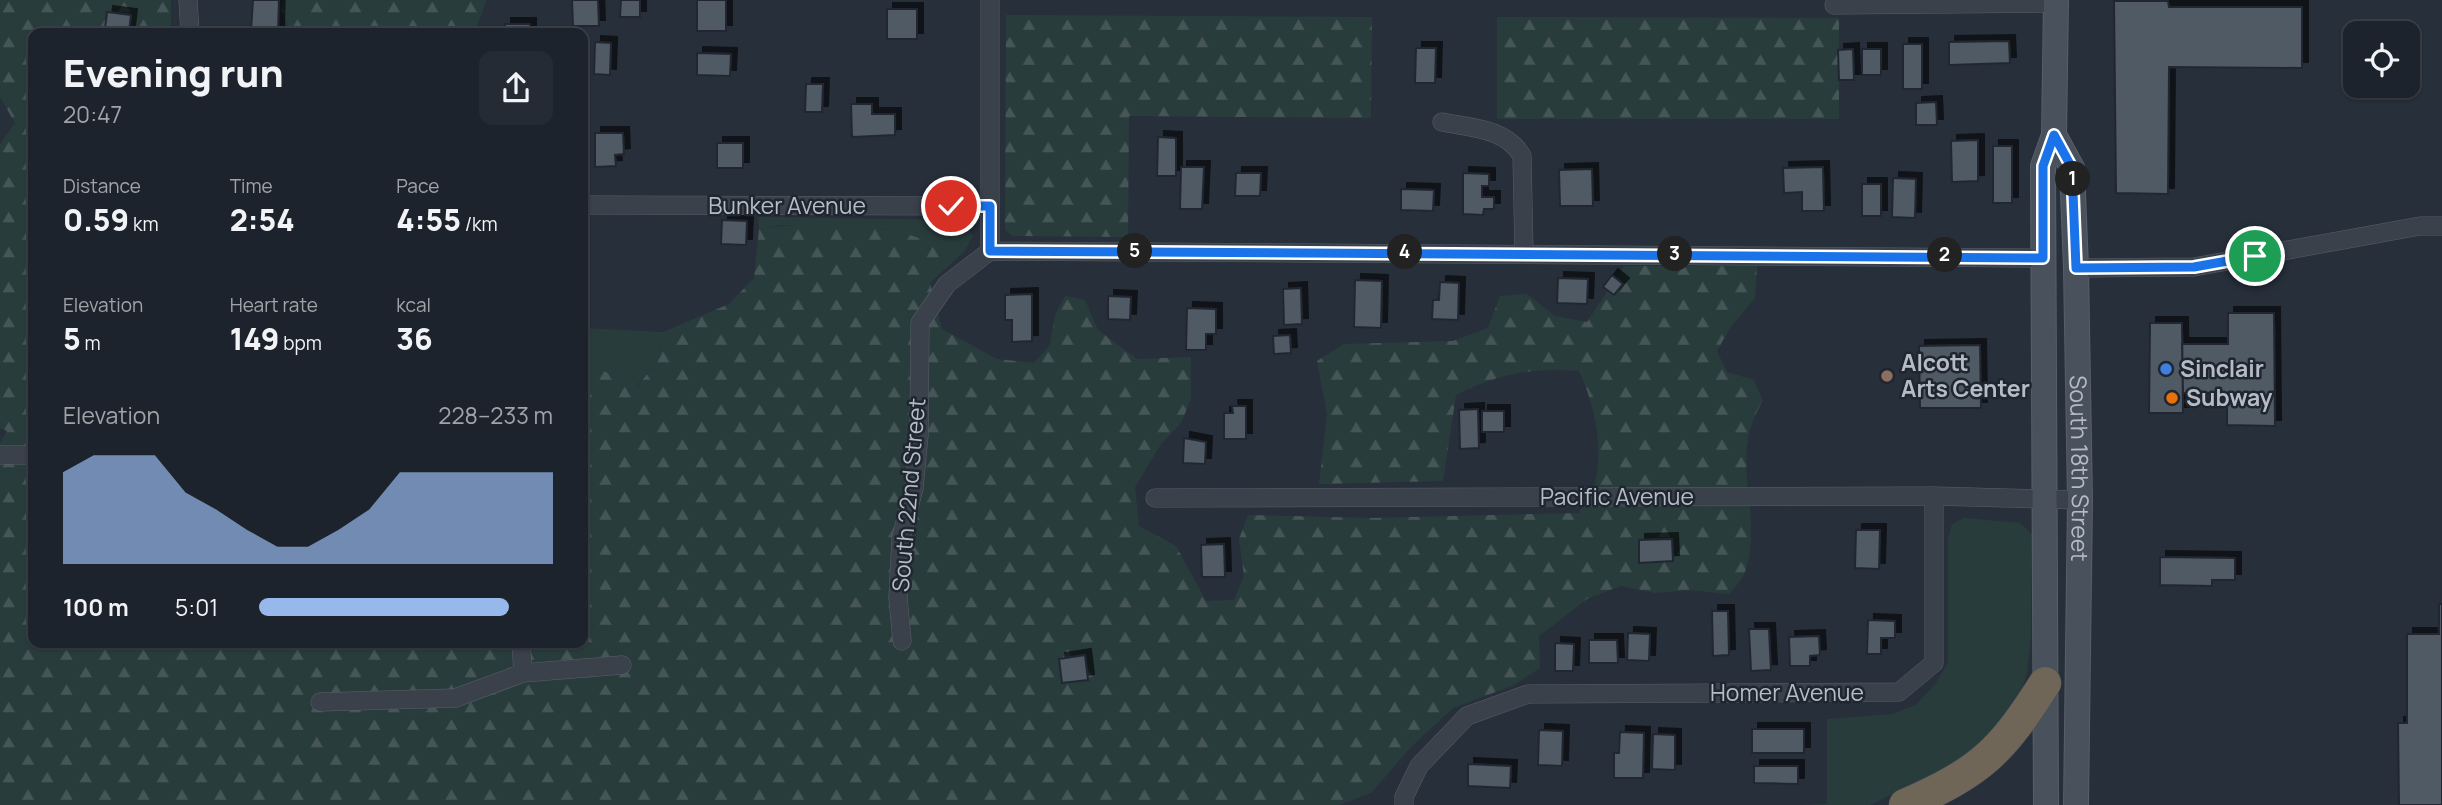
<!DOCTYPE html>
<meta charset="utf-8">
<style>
:root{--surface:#1d232c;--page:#252b34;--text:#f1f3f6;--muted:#a0a4a9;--line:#3b4048;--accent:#96b8eb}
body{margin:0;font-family:Manrope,sans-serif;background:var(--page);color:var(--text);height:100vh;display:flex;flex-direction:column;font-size:26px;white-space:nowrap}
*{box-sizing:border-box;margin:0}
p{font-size:23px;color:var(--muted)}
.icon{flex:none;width:38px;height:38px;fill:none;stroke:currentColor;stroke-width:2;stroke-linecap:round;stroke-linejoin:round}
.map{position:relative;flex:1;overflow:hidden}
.sheet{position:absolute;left:28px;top:28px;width:560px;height:620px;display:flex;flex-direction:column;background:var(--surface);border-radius:14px;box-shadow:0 2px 5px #0004,0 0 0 2px var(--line)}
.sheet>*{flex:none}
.tools{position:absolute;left:2343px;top:21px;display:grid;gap:14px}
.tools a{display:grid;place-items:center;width:77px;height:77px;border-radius:14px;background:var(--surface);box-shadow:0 2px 5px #0004,0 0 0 2px var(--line);font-size:35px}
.pin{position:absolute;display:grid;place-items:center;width:60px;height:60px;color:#fff;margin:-30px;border:4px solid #fff;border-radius:50%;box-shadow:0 2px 7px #0007}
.km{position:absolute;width:35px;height:35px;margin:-18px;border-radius:50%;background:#222;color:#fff;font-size:19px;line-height:35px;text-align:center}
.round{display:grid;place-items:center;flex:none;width:74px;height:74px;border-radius:14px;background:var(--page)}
.head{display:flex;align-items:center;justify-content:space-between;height:119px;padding:0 35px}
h1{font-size:38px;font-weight:800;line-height:52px}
.figures{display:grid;grid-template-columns:repeat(3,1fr);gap:10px;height:119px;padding:7px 35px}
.figures div{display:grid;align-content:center}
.figures b{font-size:30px;font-weight:800}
.figures small{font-size:19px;font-weight:400}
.figures p{font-size:19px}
.chart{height:196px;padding:14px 35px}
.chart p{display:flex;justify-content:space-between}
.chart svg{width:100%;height:126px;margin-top:7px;fill:var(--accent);opacity:.7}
ul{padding:0 35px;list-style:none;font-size:23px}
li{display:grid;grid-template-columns:112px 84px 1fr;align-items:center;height:52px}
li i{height:18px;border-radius:9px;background:var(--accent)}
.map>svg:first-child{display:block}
.grass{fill:#293c3c}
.forest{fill:url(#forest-firs)}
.building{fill:#505a65;stroke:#212832;stroke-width:2;filter:url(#shadow)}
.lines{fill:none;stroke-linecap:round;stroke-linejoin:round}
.street-casing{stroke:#585f69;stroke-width:19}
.secondary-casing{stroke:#585f69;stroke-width:26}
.highway-casing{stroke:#454c56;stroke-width:33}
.street{stroke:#3a414b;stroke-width:18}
.secondary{stroke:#49515d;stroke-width:24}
.highway{stroke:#706658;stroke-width:32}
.route-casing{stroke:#fff;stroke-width:14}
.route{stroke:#1a73e8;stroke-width:9}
.shop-dot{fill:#3f7fe0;stroke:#1f2630;stroke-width:2.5}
.education-dot{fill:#8d6e63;stroke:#1f2630;stroke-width:2.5}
.food-dot{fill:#e8710a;stroke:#1f2630;stroke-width:2.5}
.labels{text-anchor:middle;stroke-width:5;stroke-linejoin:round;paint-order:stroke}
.street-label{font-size:23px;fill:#b6bcc6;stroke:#1f2630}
.poi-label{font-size:23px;font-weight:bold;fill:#b6bcc6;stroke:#1f2630;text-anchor:start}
</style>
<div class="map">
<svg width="2442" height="805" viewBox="0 0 2442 805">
<defs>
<pattern id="forest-firs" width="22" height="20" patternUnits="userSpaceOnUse" patternTransform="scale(1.75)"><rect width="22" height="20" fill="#293c3c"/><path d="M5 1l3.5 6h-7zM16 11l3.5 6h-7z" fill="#465657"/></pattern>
<filter id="shadow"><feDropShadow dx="6" dy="-6" stdDeviation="0" flood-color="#0009"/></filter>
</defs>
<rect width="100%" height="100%" fill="#272f3a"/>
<path class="grass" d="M758,217L964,220L973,236L964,252L930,283L887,229L782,225L759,229Z
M583,328L663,332L658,360L636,387L592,366L583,354Z
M1964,518L2020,523L2032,534L2031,638L2027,673L2018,703L1963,761L1870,805H1798L1827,804V719L1892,714L1916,705L1935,684L1948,663V539L1952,524Z"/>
<path class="forest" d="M0,0H171V33H33V642H583V354L593,366L637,387L658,360L663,332L729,304L754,278L759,229C799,222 893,222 929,243C934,246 938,255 942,260L930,283L942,329L997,359L1034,363L1050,345L1055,315L1065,296L1085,300L1098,330L1137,359L1191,357V399L1181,423L1161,444L1135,487L1139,526L1176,546L1206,601L1234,600L1244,576L1239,539L1248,515L1371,518L1579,513C1584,503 1594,490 1596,479C1603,443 1594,403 1579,371C1536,366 1494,375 1456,395L1443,481L1319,484L1327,414L1317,361L1344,344L1453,341L1488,328L1500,296L1527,294L1555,316L1587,322L1624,266H1757L1755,298L1730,328L1717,351L1727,372L1754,380L1763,401C1726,457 1765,515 1745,572C1742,580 1734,588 1729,594L1689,590L1655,593L1621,586L1587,599L1539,636L1540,668L1514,685L1453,708L1411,747L1371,793L1339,805H0V443L7,431L0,428V144L15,123L0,97Z
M282,0H487L477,25V33H291L282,12Z
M1006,15L1372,17L1371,118L1129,116L1128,237L1013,236L1005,230Z
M1497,17L1839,18V119H1497Z"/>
<path class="building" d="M253,0H279L278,31L251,30Z
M572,0H598L599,26H573Z
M621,0H640V17H620Z
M697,0H726V31H697Z
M2114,1H2168L2169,7H2302V68L2169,67L2168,194L2116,193Z
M887,9H917V39H887Z
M107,12L131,15L129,32L105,29Z
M505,24H530V33H505Z
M2009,41L2010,63L1949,65V42Z
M595,42L611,43L610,75L594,74Z
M1903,44H1922V89H1903Z
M1416,48H1436L1435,83H1415Z
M1853,49L1854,80H1839L1838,50Z
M1862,49H1881V75H1862Z
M697,53L731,54L730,76L697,75Z
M806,84H823L822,112H805Z
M1936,102L1937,125H1916V103Z
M851,104H872V114H895V135L852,137Z
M595,133H623L624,154L615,155L616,166L595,167Z
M1158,137L1176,138V176H1157Z
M1978,140V181L1952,182L1951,141Z
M717,143H743V168H717Z
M1993,146H2012V203H1993Z
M1181,167H1204L1202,209H1180Z
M1823,167L1824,211H1802V192L1784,193L1783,168Z
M1592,169L1593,206H1560L1559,170Z
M1236,173H1261L1260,196H1235Z
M1463,173L1489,174V186H1482V197H1494V209H1484L1483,215L1463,214Z
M1893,178L1916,179L1915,218L1892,217Z
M1862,184H1881V216H1862Z
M1401,189L1434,190L1433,211L1401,210Z
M722,220L747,221L746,245L721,244Z
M1612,275L1623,284L1614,295L1603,287Z
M1558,278L1588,279L1587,304L1557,303Z
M1355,280L1382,281L1381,328L1354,327Z
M1440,282L1459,283L1458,320L1432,319L1433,300H1439Z
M1301,288L1302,324L1284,325L1283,289Z
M1032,294V341L1012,342V320H1005V295Z
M1108,296L1131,297L1130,320L1108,319Z
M1187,308L1216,309V334H1206V350H1186Z
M2228,313H2274L2275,426L2227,425V393H2183L2182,344H2228Z
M2150,323H2182L2183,413H2149Z
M1290,335L1291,353L1274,354L1273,336Z
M1980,345L1981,408H1920L1919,346Z
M1232,406H1246V439H1224V413H1233Z
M1478,409L1479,448L1460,449L1459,410Z
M1482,411H1504V432H1482Z
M1184,438L1206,442L1205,464L1183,463Z
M1856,530H1880L1879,569L1855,568Z
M1672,539L1673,561L1639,563V540Z
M1224,544L1225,577H1202L1201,545Z
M2160,557L2235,558V580H2212V586L2160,585Z
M2439,604H2442V805H2399L2398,723H2407V634H2439Z
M1712,611H1728L1729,655L1713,656Z
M1868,620L1895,621V638H1881V654H1867Z
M1749,629H1769L1771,670L1751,671Z
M1628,633L1650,634L1649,661L1627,660Z
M1819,636L1820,655L1810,656V666H1790L1789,637Z
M1589,640H1617L1618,663H1589Z
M1555,643L1574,644L1573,671H1555Z
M1085,655L1088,680L1062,683L1059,659Z
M1752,729H1804V753H1752Z
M1539,730L1563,731L1562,766L1538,765Z
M1620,732L1644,733L1643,778H1614V753H1619Z
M1653,734L1675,735V770L1652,769Z
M1468,764L1511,766L1510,788L1468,786Z
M1754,766H1798V784L1754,783Z"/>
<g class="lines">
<defs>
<path id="street" d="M188,0L190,33
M1834,5L2056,3
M1442,122C1471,128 1506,128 1522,156L1524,253
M583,205L990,206
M990,251L2043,258
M2076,268L2194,267L2420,226H2442
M0,455H33
M1155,498L1934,496L2080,500
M902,641L898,598L901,538L914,488L919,435L920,323L947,284L990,251V0
M521,642L523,673
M320,702L455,698L523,673L622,665
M1404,805V797L1419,766L1467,716L1528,694L1899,692L1934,663V496"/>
<g id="secondary">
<path id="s1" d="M2054,135L2072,168L2076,268L2080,500L2076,805"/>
<path d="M2046,805L2043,166L2054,135L2056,0"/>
</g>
<path id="highway" d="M1905,805C1982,771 2001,752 2045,683"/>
</defs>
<use href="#street" class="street-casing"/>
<use href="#secondary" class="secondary-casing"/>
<use href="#highway" class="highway-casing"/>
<use href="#street" class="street"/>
<use href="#secondary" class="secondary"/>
<use href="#highway" class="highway"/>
</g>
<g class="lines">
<defs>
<path id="route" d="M951,206H990V251L2043,258V166L2054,135L2072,168L2076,268L2194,267L2255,256"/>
</defs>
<use href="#route" class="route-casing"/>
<use href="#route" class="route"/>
</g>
<circle class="shop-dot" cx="2166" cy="369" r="7"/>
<circle class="education-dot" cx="1887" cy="376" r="7"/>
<circle class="food-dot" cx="2172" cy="398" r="7"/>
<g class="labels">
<g class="street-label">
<text x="787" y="214">Bunker Avenue</text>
<text dy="8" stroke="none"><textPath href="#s1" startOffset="338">South 18th Street</textPath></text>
<text transform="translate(909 495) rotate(-85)" y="8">South 22nd Street</text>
<text x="1617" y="505">Pacific Avenue</text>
<text x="1787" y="701">Homer Avenue</text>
</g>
<g class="poi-label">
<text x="1901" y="371">Alcott<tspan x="1901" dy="26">Arts Center</tspan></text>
<text x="2180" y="377">Sinclair</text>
<text x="2186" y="406">Subway</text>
</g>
</g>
</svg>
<div class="tools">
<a><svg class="icon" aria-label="locate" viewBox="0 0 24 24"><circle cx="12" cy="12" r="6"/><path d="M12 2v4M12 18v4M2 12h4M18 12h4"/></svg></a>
</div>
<div class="pin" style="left:2255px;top:256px;background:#1e9e55"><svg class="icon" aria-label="arrive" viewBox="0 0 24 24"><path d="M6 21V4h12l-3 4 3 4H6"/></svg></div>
<div class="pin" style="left:951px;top:206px;background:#d93025"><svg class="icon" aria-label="check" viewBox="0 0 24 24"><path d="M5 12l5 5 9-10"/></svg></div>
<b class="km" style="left:2073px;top:179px">1</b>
<b class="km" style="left:1945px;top:255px">2</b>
<b class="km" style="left:1675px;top:254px">3</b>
<b class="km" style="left:1405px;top:252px">4</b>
<b class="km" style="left:1135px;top:251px">5</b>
<section class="sheet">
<div class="head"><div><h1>Evening run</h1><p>20:47</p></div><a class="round"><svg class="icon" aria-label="share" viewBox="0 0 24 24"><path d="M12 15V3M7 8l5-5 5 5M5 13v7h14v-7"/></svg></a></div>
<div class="figures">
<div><p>Distance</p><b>0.59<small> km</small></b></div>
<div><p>Time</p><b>2:54</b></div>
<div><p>Pace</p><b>4:55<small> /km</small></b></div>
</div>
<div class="figures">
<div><p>Elevation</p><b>5<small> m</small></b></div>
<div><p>Heart rate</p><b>149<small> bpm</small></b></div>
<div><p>kcal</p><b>36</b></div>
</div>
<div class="chart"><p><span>Elevation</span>228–233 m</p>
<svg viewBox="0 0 160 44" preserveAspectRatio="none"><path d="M0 44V12L10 6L20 6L30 6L40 19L50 25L60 32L70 38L80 38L90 32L100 25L110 12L120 12L130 12L140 12L150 12L160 12V44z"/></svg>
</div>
<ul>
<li><b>100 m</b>5:01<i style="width:85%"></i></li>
</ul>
</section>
</div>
